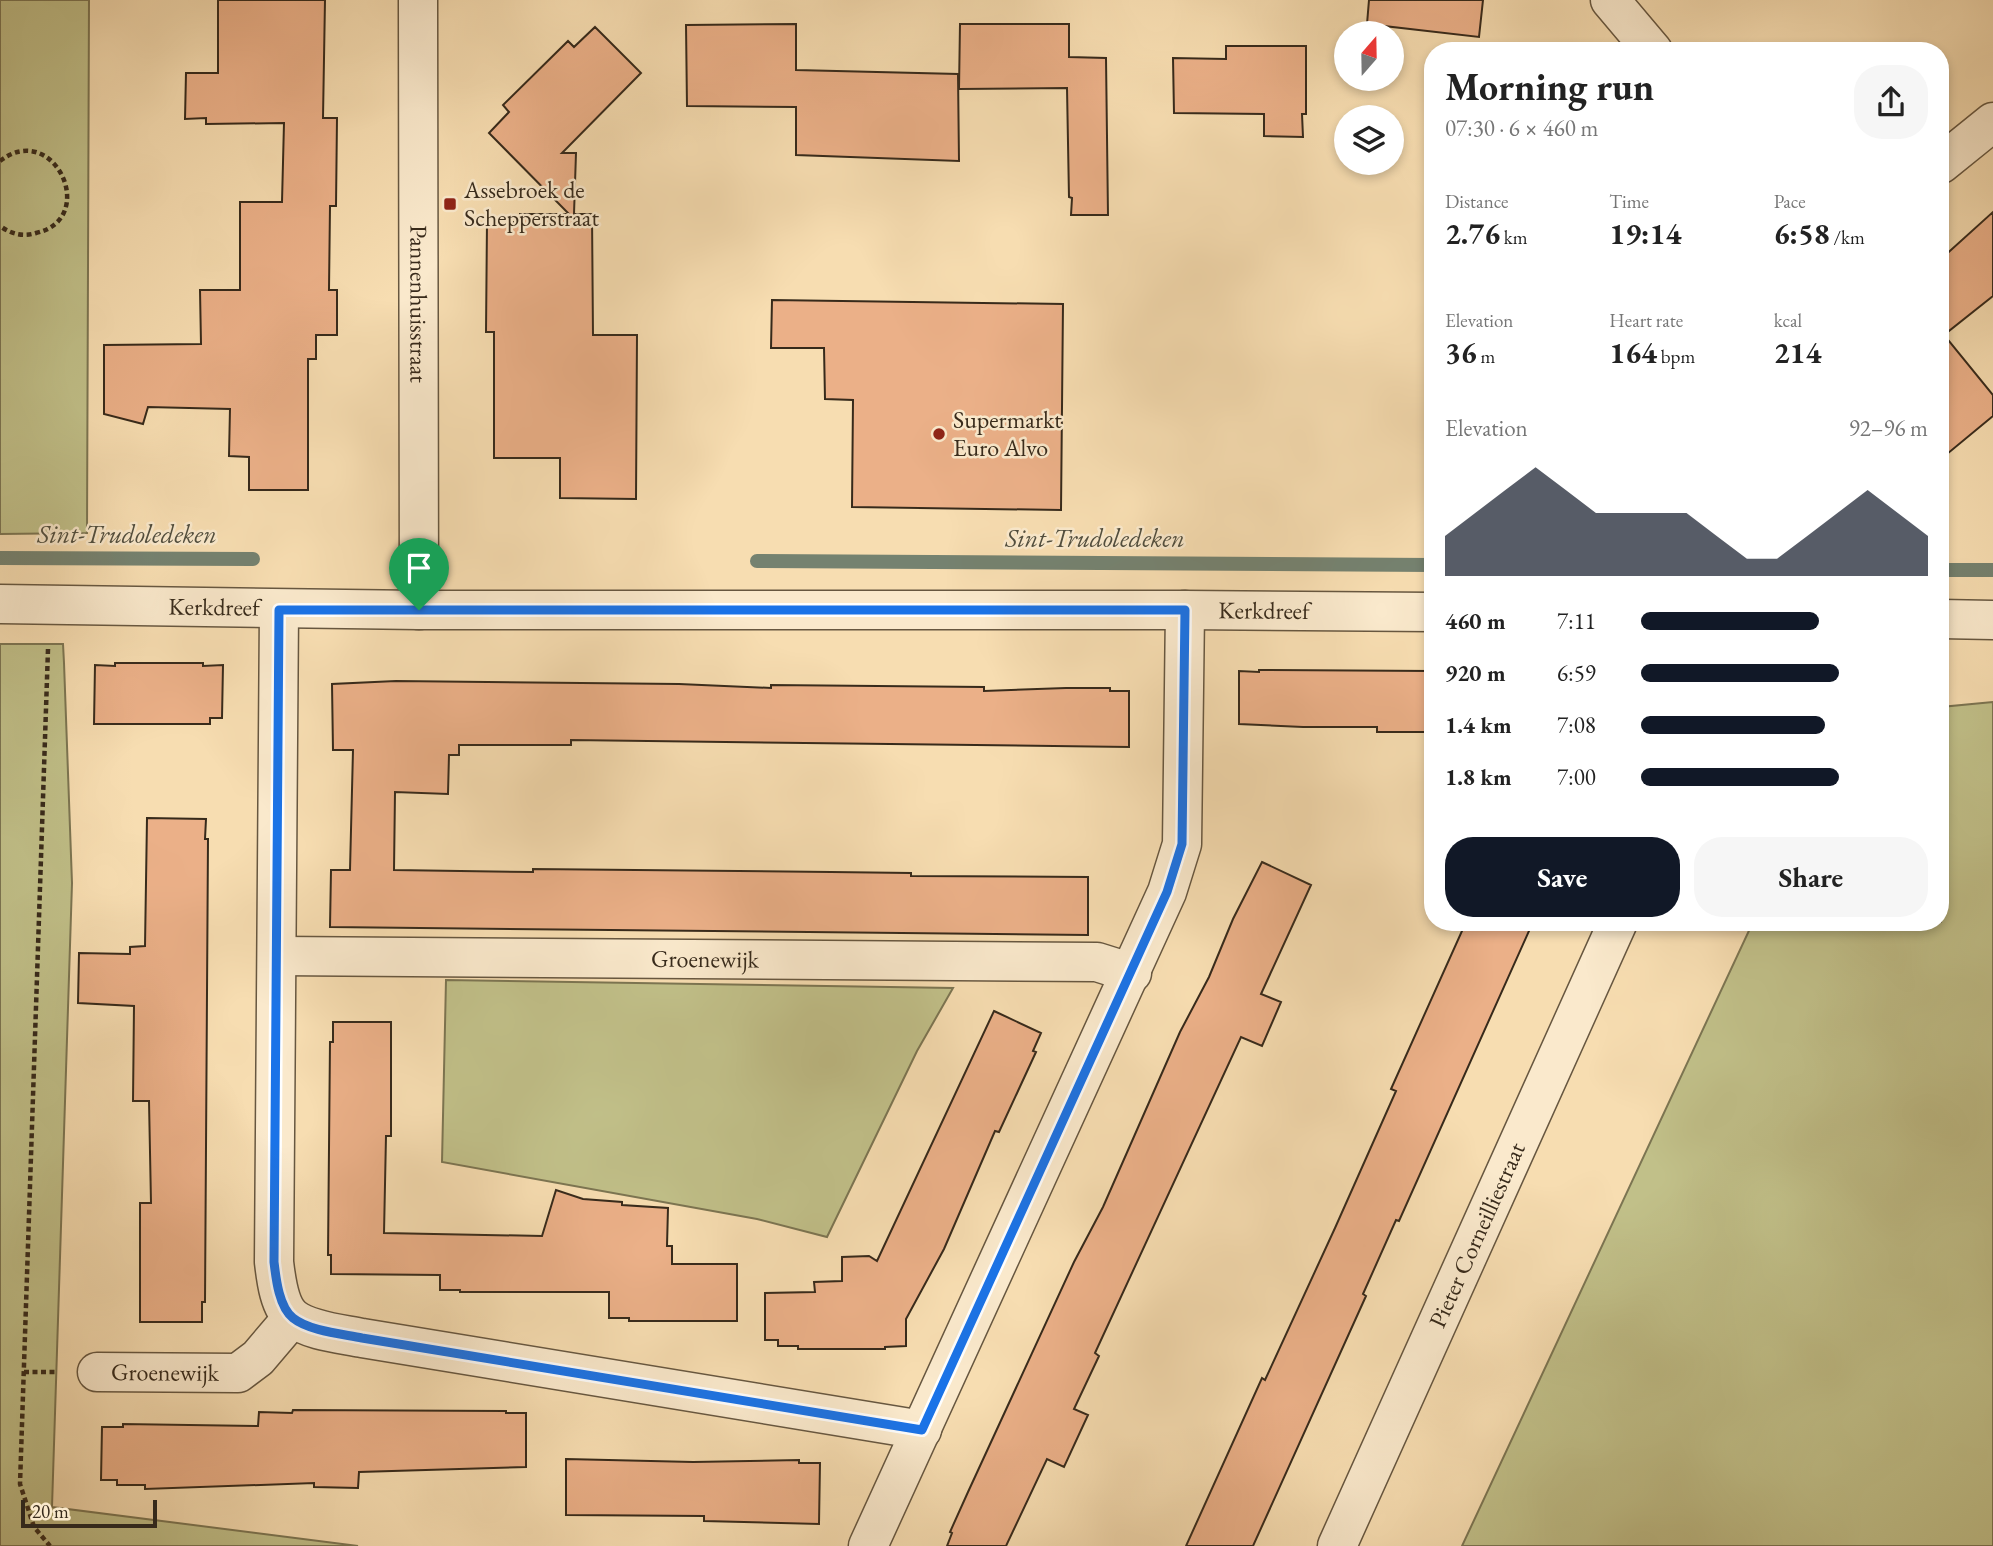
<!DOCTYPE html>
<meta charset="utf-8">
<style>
:root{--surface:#fff;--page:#f6f6f6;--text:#222;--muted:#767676;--accent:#111827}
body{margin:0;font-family:"EB Garamond",serif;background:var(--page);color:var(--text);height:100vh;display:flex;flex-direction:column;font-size:26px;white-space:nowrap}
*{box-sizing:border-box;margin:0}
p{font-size:23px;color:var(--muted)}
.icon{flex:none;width:38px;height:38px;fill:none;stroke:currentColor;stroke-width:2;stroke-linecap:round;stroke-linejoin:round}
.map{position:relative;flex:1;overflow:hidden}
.sheet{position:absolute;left:1424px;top:42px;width:525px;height:889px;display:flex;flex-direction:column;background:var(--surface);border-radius:28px;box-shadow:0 4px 10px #0003}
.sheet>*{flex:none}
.needle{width:46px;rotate:20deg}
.buttons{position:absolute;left:1334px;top:21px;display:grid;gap:14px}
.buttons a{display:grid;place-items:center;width:70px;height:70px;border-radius:50%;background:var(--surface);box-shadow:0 4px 10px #0003;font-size:35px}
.scale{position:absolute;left:21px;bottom:18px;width:136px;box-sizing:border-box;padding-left:7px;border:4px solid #372a1b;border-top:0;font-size:19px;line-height:24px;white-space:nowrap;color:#372a1b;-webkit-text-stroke:5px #fae9cc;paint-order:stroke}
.pin{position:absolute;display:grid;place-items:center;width:60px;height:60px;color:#fff;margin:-72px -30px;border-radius:50% 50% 50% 0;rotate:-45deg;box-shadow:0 0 7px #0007}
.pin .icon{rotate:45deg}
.round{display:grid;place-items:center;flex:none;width:74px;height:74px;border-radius:28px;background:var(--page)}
.head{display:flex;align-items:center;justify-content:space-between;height:119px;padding:0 21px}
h1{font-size:38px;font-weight:700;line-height:52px}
.stats{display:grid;grid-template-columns:repeat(3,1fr);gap:10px;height:119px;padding:7px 21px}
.stats div{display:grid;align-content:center}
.stats b{font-size:30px;font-weight:700}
.stats small{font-size:19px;font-weight:400}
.stats p{font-size:19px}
.chart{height:196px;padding:14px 21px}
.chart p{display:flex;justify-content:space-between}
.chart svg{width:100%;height:126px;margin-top:7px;fill:var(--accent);opacity:.7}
.primary-button{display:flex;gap:14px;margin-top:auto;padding:14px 21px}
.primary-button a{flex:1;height:80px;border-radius:28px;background:var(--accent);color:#fff;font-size:28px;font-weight:700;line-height:80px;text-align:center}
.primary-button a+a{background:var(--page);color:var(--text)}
ul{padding:0 21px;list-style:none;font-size:23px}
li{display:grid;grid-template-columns:112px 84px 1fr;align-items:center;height:52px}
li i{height:18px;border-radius:9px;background:var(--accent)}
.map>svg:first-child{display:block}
.green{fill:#c1c089;stroke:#7c7552;stroke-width:2}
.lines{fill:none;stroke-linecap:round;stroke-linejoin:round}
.stream{stroke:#758270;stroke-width:14}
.building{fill:#ebb088;stroke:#372a1b;stroke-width:2}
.minor-casing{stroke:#675740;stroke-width:41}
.path{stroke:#372a1b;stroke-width:4.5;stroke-dasharray:5 3.5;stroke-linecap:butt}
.minor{stroke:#fae9cc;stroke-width:38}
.route-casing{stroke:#fff;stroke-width:14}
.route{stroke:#1a73e8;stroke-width:9}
.poi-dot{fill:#8f2418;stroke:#fae9cc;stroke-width:2.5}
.labels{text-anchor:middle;stroke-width:5;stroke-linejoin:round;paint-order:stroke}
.poi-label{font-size:24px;fill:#372a1b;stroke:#fae9cc;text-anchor:start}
.street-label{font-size:24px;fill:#372a1b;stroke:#fae9cc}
.water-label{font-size:26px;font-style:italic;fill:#514e3e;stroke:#fae9cc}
</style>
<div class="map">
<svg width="1993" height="1546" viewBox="0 0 1993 1546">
<rect width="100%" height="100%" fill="#f7ddb1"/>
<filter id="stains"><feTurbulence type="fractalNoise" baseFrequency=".00286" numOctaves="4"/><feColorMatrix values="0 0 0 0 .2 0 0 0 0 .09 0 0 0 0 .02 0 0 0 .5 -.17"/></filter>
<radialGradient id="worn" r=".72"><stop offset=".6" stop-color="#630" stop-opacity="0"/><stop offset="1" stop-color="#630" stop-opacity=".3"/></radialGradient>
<path class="green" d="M0,0H89L87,533L0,534Z
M0,644H63L64,663L72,883L52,1507L358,1546H0Z
M1993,702V1546H1462L1753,922H1941V707Z
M446,980L953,988L917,1051L827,1237L757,1219L442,1162Z"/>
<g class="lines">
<path class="stream" d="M0,558L253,559
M757,561L1433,565
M1941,570H1993"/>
</g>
<path class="building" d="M218,0H325L323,118H337L336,206H330L329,290H337V335H316V359H308V490H249V457L229,456L230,409L148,407L143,424L104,414V345L201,344L200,290H240V202H282L284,123L206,124V118L185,119L186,73H218Z
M1369,0H1483L1479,37L1367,24Z
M796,24V70L958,74L959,161L796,155V107L687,106L686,25Z
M960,24H1069V57L1106,58L1108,215H1071L1072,198L1069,197L1067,88L959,89Z
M595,27L641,73L562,153H576L574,214H592L593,335H637L636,499L560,498V458H494V332H486L487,222H520V214H569L489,133L509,112L503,105L568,41L574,47Z
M1226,46H1306V114H1302L1303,137L1264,136V114L1174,113L1173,58L1226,59Z
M1993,212V296L1944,335L1993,395V416L1941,459V259Z
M772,300L1063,304L1061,510L852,507L853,400L825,399L824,348H771Z
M115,663H203V666L223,665L222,718H210V724H94L95,665L115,666Z
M1259,670L1433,671V732H1377V727H1303L1239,724V671L1259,672Z
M396,681L679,684L771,688V685L984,687V691L1066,688H1110V691H1129V747L571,740V745H459V755H449L448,794L395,792L394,870L533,872V869L831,872L911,873V876L1088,877V935L330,927L331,870H350L353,750H333L332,684Z
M147,818L206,819L205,839H208L205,1302H202V1322H140V1203H151L149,1101H133L134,1006L78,1003L79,953L130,954V947L145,946Z
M1262,862L1311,885L1261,994L1281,1002L1262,1046L1241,1037L1095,1353L1099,1356L1074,1409L1088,1415L1064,1467L1047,1459L1006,1546H947L952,1533L950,1532L968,1492L1074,1262L1103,1207L1180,1032L1209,977L1233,919Z
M1466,922H1533L1399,1221L1396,1220L1363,1294L1366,1296L1253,1546H1186L1262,1378L1265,1380L1335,1228L1396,1091L1391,1089Z
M994,1011L1041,1033L1033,1051L1036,1052L999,1132L995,1131L944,1249L906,1319V1346L885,1347V1349H798V1346H778V1340H765V1293L815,1292L814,1282L842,1281V1257L869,1256L877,1261Z
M333,1022H391V1136H386L384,1233L542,1236L556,1190L583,1199L622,1202V1205L668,1208L667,1246H672V1264H737V1321H629V1318H609V1292H460V1290H440V1275L331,1274V1255H328L330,1042H333Z
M293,1410L506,1411V1413H526V1467L359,1472L358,1488L314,1487V1483L145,1489V1485H117V1480H101L102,1427H123V1424L258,1426L259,1412L292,1413Z
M566,1459L693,1462L799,1460V1463H820L819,1524L704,1521V1516L566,1515Z"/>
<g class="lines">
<defs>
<g id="minor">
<path id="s1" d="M418,0L419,610"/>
<path d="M1610,0L1653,51"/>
<path d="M1941,164L1993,122"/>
<path id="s2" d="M0,604L419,610H1185L1433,612"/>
<path d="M279,609L274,1262C276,1279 279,1307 293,1318C309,1331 343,1334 362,1338L922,1430"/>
<path d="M1941,619L1993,620"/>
<path id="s3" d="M278,956L1097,962L1132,973"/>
<path id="s4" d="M97,1372L238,1373L258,1358L292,1318"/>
<path d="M868,1546L1167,892L1182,844L1185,610"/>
<path id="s5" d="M1337,1546L1618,922"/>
</g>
</defs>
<use href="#minor" class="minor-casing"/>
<path class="path" d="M0,161C54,119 100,219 36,233C23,237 11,234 0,226
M48,649L20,1484L34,1527L50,1546
M24,1372H55"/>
<use href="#minor" class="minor"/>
</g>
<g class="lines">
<defs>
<path id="route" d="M279,610H1185L1182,844L1167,892L922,1430L362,1338C343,1334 309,1331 293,1318C279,1307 276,1279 274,1262Z"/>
</defs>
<use href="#route" class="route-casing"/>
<use href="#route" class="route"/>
</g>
<g class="poi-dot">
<rect x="443" y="197" width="14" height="14" rx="3.5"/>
<circle cx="939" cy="434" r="7"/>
</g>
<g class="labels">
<g class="poi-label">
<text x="464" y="198">Assebroek de<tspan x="464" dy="28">Schepperstraat</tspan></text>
<text x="953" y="428">Supermarkt<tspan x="953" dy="28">Euro Alvo</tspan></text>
</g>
<g class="street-label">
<text dy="8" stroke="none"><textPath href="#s1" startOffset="304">Pannenhuisstraat</textPath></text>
<text dy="8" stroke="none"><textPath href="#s2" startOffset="214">Kerkdreef</textPath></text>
<text dy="8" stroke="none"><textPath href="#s2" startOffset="1264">Kerkdreef</textPath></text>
<text dy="8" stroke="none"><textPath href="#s3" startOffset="427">Groenewijk</textPath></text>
<text dy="8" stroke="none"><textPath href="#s5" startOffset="341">Pieter Corneilliestraat</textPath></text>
<text dy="8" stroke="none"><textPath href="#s4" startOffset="68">Groenewijk</textPath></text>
</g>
<g class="water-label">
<text x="127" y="543">Sint-Trudoledeken</text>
<text x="1095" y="547">Sint-Trudoledeken</text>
</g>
</g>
<rect width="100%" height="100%" filter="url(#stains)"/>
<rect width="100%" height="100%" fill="url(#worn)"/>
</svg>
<div class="buttons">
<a><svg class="needle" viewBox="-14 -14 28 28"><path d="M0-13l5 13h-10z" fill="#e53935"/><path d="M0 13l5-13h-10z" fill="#767676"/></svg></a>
<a><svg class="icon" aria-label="layers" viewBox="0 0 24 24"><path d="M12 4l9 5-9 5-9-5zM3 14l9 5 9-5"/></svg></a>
</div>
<div class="scale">20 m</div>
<div class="pin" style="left:419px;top:610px;background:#1e9e55"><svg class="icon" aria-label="arrive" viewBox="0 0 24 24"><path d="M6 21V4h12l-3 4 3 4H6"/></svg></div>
<section class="sheet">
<div class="head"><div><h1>Morning run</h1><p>07:30 · 6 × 460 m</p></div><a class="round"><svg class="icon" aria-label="share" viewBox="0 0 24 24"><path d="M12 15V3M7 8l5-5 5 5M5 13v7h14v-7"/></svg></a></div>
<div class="stats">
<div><p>Distance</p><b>2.76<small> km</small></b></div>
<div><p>Time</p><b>19:14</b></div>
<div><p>Pace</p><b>6:58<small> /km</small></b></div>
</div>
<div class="stats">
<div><p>Elevation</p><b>36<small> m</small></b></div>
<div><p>Heart rate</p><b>164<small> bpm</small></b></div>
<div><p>kcal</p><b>214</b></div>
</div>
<div class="chart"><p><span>Elevation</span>92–96 m</p>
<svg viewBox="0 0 160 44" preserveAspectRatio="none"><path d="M0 44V30L10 22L20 14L30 6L40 14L50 22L60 22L70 22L80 22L90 30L100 38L110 38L120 30L130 22L140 14L150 22L160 30V44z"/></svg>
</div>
<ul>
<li><b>460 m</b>7:11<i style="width:62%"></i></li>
<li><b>920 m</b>6:59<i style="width:69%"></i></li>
<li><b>1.4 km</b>7:08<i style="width:64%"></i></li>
<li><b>1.8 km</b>7:00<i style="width:69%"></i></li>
</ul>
<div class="primary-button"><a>Save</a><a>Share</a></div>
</section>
</div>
